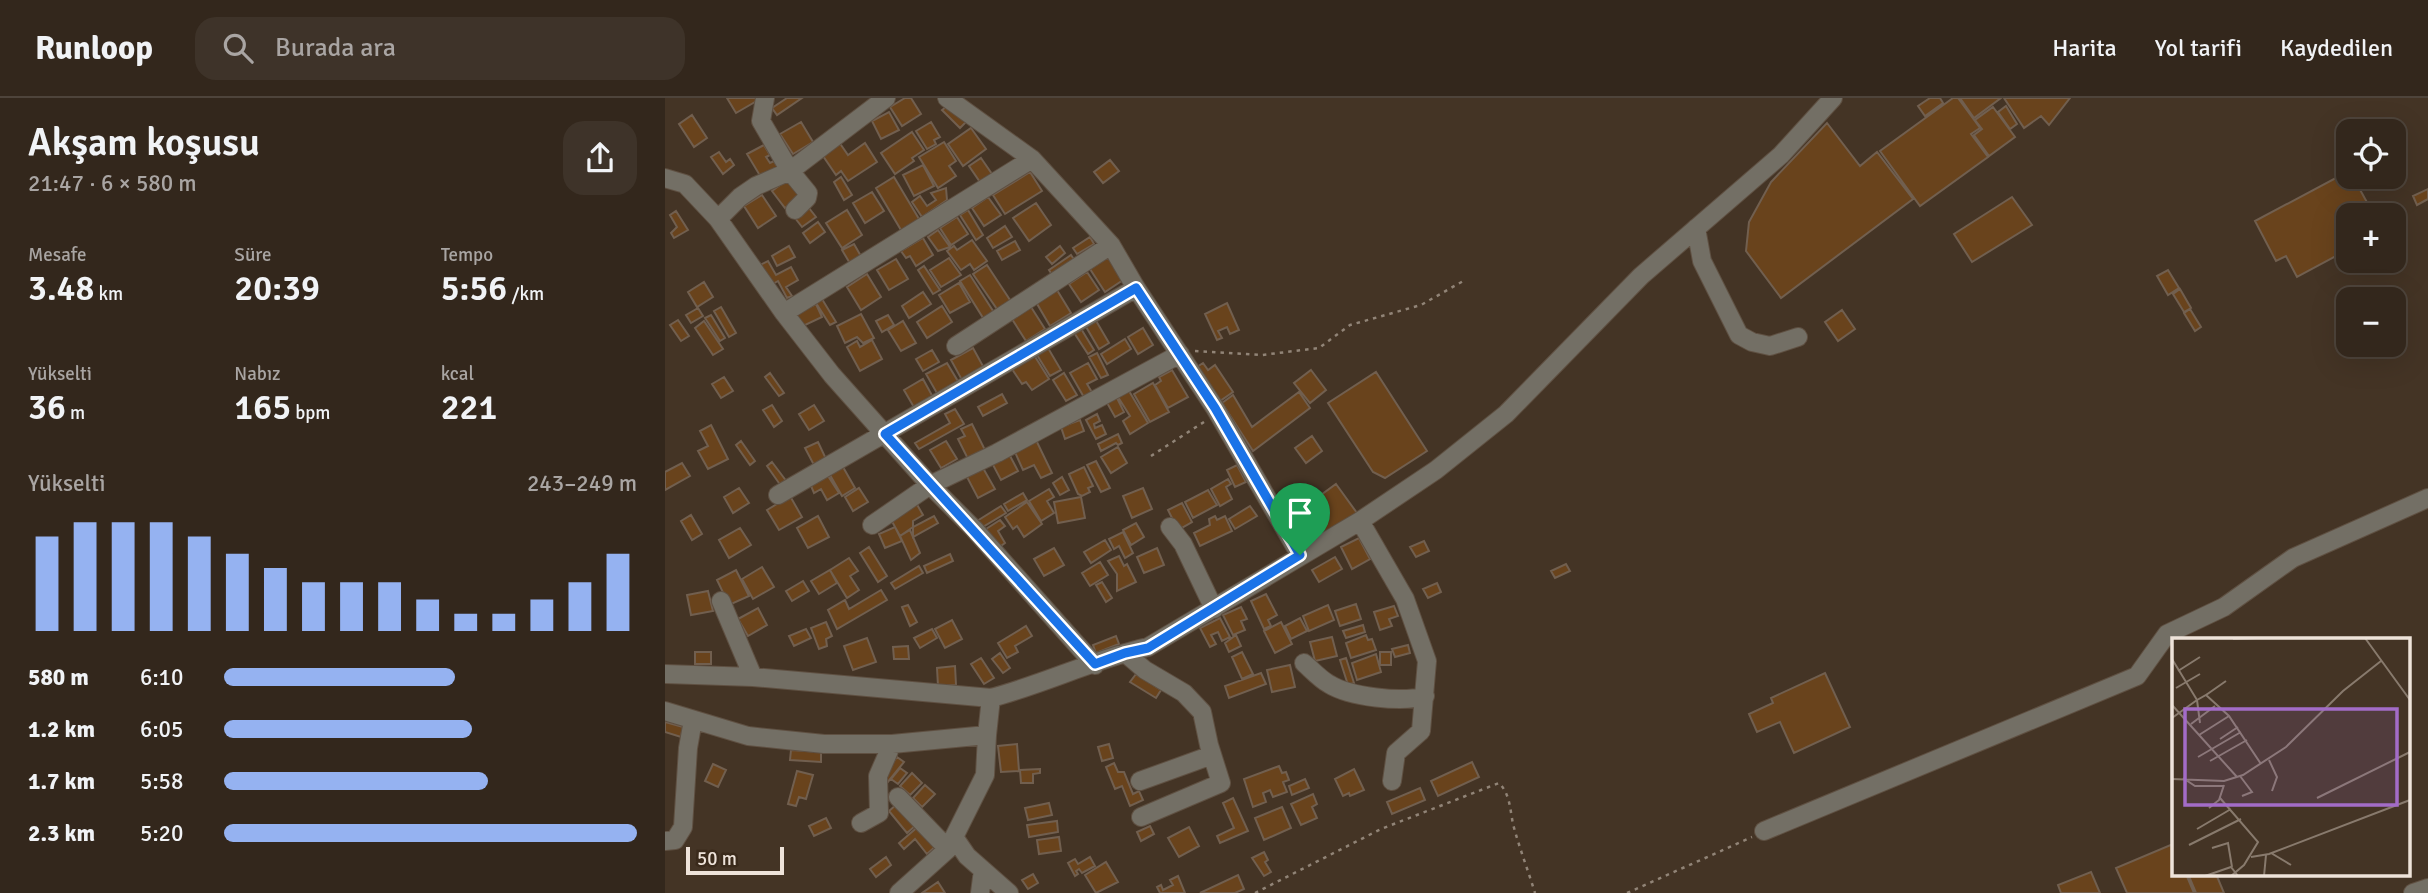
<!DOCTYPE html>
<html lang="tr">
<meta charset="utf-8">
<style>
:root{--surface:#33271c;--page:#3e3329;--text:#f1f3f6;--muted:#a9a5a3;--line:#4e443b;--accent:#95b2f1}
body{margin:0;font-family:Signika,sans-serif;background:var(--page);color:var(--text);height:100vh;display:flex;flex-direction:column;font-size:26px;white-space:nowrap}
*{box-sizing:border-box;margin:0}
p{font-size:23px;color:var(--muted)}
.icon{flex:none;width:38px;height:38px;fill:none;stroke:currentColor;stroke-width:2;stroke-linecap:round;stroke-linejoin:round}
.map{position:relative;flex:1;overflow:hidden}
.sheet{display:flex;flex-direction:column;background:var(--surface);width:665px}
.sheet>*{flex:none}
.buttons{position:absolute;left:1671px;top:21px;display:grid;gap:14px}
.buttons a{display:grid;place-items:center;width:70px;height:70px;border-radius:14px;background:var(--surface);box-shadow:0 7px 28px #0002,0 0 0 2px var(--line);font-size:35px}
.scale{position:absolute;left:21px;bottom:18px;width:98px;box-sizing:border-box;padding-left:7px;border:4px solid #eee3da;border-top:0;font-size:19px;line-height:24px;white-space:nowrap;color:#eee3da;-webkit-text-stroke:5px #3a2a1b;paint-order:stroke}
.pin{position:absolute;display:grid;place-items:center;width:60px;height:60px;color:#fff;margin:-72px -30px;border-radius:50% 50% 50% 0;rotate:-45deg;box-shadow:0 0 7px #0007}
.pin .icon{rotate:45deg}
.round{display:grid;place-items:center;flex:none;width:74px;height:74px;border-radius:21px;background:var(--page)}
.head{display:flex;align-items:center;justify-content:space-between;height:119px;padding:0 28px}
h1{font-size:38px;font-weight:600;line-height:52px}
.stats{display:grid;grid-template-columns:repeat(3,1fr);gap:10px;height:119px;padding:7px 28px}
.stats div{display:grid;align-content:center}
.stats b{font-size:35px;font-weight:600}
.stats small{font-size:19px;font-weight:400}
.stats p{font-size:19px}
.chart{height:196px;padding:14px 28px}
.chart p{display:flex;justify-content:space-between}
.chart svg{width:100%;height:126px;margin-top:7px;stroke:var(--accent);stroke-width:6}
ul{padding:0 28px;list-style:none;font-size:23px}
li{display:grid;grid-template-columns:112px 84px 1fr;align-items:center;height:52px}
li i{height:18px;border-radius:9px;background:var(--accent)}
header{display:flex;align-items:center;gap:42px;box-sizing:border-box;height:98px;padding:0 35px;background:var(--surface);border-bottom:2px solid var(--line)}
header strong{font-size:33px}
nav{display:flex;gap:38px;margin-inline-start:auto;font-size:24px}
.search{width:490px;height:63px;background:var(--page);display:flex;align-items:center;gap:18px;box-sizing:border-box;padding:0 24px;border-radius:21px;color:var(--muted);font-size:26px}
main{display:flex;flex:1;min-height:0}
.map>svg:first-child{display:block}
.building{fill:#69431c;stroke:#715f4f;stroke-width:2}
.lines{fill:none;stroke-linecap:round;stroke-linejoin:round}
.minor-casing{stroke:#5f5042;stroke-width:20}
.path{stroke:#918477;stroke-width:2.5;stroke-dasharray:3.5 5;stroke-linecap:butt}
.minor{stroke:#736f65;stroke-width:18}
.route-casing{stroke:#fff;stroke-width:14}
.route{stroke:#1a73e8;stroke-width:9}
.inset-road{fill:none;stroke:#887a6d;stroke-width:2}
.view{fill:#a36cc8;fill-opacity:0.15;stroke:#a36cc8;stroke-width:3.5}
.inset-edge{fill:none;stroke:#eee3da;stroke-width:3.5}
</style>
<header>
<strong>Runloop</strong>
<div class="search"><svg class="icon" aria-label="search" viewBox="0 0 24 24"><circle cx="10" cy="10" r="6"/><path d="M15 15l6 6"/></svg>Burada ara</div>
<nav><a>Harita</a><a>Yol tarifi</a><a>Kaydedilen</a></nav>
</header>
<main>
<section class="sheet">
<div class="head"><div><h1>Akşam koşusu</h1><p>21:47 · 6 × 580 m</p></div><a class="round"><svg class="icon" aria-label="share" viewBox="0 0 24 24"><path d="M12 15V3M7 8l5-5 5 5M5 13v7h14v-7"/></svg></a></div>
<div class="stats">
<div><p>Mesafe</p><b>3.48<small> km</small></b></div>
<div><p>Süre</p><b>20:39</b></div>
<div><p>Tempo</p><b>5:56<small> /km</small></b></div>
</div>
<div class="stats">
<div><p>Yükselti</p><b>36<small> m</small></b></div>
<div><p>Nabız</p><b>165<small> bpm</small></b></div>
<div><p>kcal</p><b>221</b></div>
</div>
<div class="chart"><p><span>Yükselti</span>243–249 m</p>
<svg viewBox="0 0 160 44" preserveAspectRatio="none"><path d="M5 44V11M15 44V6M25 44V6M35 44V6M45 44V11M55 44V17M65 44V22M75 44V27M85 44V27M95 44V27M105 44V33M115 44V38M125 44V38M135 44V33M145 44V27M155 44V17"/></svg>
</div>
<ul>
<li><b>580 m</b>6:10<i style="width:56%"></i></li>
<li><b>1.2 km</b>6:05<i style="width:60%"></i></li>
<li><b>1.7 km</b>5:58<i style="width:64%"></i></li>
<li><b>2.3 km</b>5:20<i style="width:100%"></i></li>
</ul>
</section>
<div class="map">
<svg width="1763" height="795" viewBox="0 0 1763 795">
<rect width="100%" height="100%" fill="#443425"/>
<path class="building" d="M62,0H94L95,1L71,15Z
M122,0H137L112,17L107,10Z
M240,0H246L256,16L237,28L225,9Z
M1265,0H1275L1278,5L1260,18L1253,8Z
M1288,0H1293L1315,30L1306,36L1323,59L1255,108L1215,53Z
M1295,0H1336L1309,20Z
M1339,0H1405L1384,27L1376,18L1359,30Z
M285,6L301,24L295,30L277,12Z
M1341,8L1352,26L1345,31L1333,14Z
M1328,9L1350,39L1324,58L1309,37L1317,31L1310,22Z
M224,14L234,32L216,41L207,23Z
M27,17L42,40L29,49L14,26Z
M136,24L148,44L128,56L115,36Z
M266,24L275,39L269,42L271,46L262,51L251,33Z
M1162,25L1195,68L1212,54L1248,101L1116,200L1081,153L1084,124L1106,84Z
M306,30L321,51L298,68L283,46Z
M247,34L259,52L247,60L249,63L230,76L216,55Z
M174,44L183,57L200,45L212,64L183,83L176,73L171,77L156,55Z
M279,44L291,63L284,68L291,78L273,90L254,59Z
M99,47L105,57L101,59L105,65L109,63L114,71L97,81L82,56Z
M54,54L61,64L65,61L69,67L58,76L46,59Z
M316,60L327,76L315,84L304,68Z
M445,62L454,73L438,85L429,74Z
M258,67L269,88L249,98L238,77Z
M1684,73V79H1688L1709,117H1684V151L1632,179L1621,158L1611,163L1590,123Z
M365,74L377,93L340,116L328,97Z
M176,79L187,97L179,102L169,84Z
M229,79L257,126L239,137L211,90Z
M123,81L136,98L120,110L107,93Z
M281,90L282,102L257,119L247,104L255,98L262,108L271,102L266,95Z
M1763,91V101L1752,107L1748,98Z
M207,94L219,113L200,125L188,105Z
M97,97L111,118L93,130L79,108Z
M323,99L336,117L319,128L307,110Z
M1347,99L1367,127L1307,164L1289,136Z
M371,105L386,127L364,143L348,120Z
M144,110L151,119L137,129L130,120Z
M182,112L197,137L177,150L161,125Z
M303,112L318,137L311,142L295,117Z
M11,113L23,132L9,140L6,135L12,129L5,117Z
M292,119L303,136L286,147L275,130Z
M153,124L160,134L145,145L138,135Z
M340,128L347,139L328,150L322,140Z
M273,132L285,149L273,153L263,139Z
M425,139L429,146L412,156L408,150Z
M258,140L268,157L251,168L245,158L241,160L236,153Z
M307,142L322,163L309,172L305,166L296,172L282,153L289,148L292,152Z
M350,143L355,152L337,162L332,153Z
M189,146L197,160L186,167L177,152Z
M124,148L130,159L112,168L107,158Z
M395,148L400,155L387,166L381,159Z
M406,157L410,163L388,178L384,172Z
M443,159L458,182L440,194L425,171Z
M284,160L296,177L276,189L265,172Z
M231,161L243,181L224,192L212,172Z
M103,163L111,177L126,169L133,182L121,189L127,198L122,200L113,183L104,188L93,168Z
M322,167L347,205L334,214L308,176Z
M259,168L275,192L268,196L253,172Z
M1503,172L1514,190L1503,197L1492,178Z
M422,174L434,192L416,204L404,186Z
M202,176L216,199L196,212L182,189Z
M305,177L330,216L320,223L295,183Z
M39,184L48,199L32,209L23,194Z
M294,185L305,204L285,215L274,197Z
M1515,191L1526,210L1519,214L1508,196Z
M392,192L406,215L385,228L371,204Z
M258,194L266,206L244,220L237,208Z
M157,201L171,224L165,227L151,205Z
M562,205L574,232L565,236L562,229L553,233L557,240L552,242L540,216Z
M151,206L157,219L136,229L130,216Z
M277,208L287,224L262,240L252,224Z
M56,209L71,235L64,239L49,213Z
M366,209L380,231L361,243L347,221Z
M33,210L38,218L26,225L21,217Z
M1525,211L1536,229L1530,233L1519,215Z
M1177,212L1190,231L1173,243L1160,224Z
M196,216L209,240L198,245L192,239L180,245L172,228Z
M46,217L60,240L55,243L40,220Z
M223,217L229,227L217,234L211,223Z
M430,221L444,245L434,251L420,227Z
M13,222L24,238L16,243L5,227Z
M39,223L58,251L48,257L30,230Z
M238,223L251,245L236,253L223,232Z
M415,229L429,252L423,256L408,233Z
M478,230L488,247L473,256L463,239Z
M460,241L466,251L442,266L436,256Z
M207,242L217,261L195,273L182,249L192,243L195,249Z
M308,250L319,270L297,282L286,262Z
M383,250L396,272L385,278L372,257Z
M267,252L274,264L258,273L251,261Z
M432,255L443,277L436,280L424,259Z
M369,257L384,281L367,292L361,284L357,286L347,271Z
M282,265L294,285L273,297L261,276Z
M423,265L432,281L422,286L428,296L420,301L405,275Z
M538,265L543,272L550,267L568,294L555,303L532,269Z
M507,272L523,299L503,310L490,287L496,283L494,279Z
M646,272L661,292L645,305L629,285Z
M711,274L762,353L720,380L708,374L663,305Z
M105,275L119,295L114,298L100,279Z
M399,275L412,297L401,303L388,282Z
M59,279L68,293L56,300L47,286Z
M258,281L269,301L250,311L239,292Z
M488,285L504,314L485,324L469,296Z
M464,293L483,325L465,336L458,323L465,318L453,299Z
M634,294L645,310L588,353L557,305L568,297L587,329Z
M337,296L342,305L318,318L313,309Z
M451,298L459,314L450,319L441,303Z
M107,307L117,323L109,329L98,312Z
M149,307L159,323L144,332L134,316Z
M290,311L299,326L254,351L250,345L285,325L280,316Z
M432,316L435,323L429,326L430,330L437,327L441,336L431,341L421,322Z
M415,322L419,333L400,341L396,329Z
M307,326L322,356L305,365L293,341L300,338L296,331Z
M46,327L63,361L43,371L33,353L43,348L35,333Z
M453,336L457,345L453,347L451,345L436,353L433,346Z
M647,338L657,353L641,365L630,350Z
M371,342L387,375L376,380L369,367L358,372L349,352Z
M76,343L90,363L85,367L71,347Z
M281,343L292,361L276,370L265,352Z
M153,344L162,363L150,369L140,350Z
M453,349L462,365L446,375L436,359Z
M344,356L353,373L336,382L327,365Z
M431,363L445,390L436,394L422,367Z
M107,364L122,384L116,388L102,368Z
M17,365L25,378L0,392V374Z
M572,367L581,384L570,389L562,372Z
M178,369L190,390L177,398L165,377Z
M419,369L428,388L423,390L425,394L417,398L413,396L404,376Z
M318,370L330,391L313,400L302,379Z
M163,378L174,395L162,402L156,391L149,395L146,388Z
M397,379L404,392L395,397L388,385Z
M563,381L566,386L561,389L567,401L555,408L546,391Z
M671,386L692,415L656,442L634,413Z
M74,390L84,405L68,415L59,399Z
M194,390L203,404L188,413L180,399Z
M478,390L487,411L467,420L458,398Z
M384,391L389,399L382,403L389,415L376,423L364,403Z
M543,392L552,407L528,420L520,404Z
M358,395L362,402L343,413L339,406Z
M125,398L137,419L114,432L102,412Z
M416,399L420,420L393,425L389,404Z
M250,403L258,417L248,423V429L235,438L224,418Z
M362,404L377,426L359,439L352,428L348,431L340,419Z
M517,405L527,424L513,432L503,412Z
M336,408L341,415L316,430L312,423Z
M585,408L592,418L570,431L564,421Z
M26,417L37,436L27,442L16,423Z
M153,418L164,439L143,450L132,430Z
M269,418L273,425L248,439V429Z
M550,418L552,422L560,418L567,433L535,448L529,435L545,427L544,421Z
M335,422L340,428L333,433L340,445L333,450L321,431Z
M471,425L479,439L466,447L458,432Z
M230,429L237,443L220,450L214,436Z
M75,430L86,447L64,460L54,442Z
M245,432L255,455L246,462L235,438Z
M458,434L468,455L460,460L454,448L449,451L444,441Z
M694,440L705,461L687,471L676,449Z
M440,442L446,452L426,465L419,454Z
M759,443L764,453L751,459L745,449Z
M204,449L222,478L213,484L195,455Z
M389,450L399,467L379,478L369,461Z
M492,450L499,467L479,475L472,459Z
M285,456L288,463L262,475L259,468Z
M454,458L459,468L462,466L471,484L452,493V476L443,463Z
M670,459L677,471L654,484L647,472Z
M184,460L193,473L185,478L194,492L182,500L165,472Z
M435,464L443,477L425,488L417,475Z
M901,466L905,473L890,480L886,473Z
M254,468L258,475L230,491L226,485Z
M97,469L109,489L88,501L77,481Z
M71,472L84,498L64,507L52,482Z
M165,472L172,485L154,496L146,483Z
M138,483L144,493L127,503L121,493Z
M437,484L447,500L441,504L431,487Z
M772,485L776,494L763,500L758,491Z
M216,492L222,502L172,531L163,512L180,502L184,511Z
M43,493L48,513L26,517L22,497Z
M601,496L612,517L603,522L606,528L599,531L586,503Z
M691,506L696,521L675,528L670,513Z
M243,507L252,524L245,528L237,509Z
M663,507L669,522L644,533L638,518Z
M729,508L733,518L724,521L727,528L715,532L709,514Z
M576,509L582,521L576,523L580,532L568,537L558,517Z
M93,510L102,527L83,538L73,521Z
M555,520L565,539L557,543L553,534L546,537L551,546L545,549L535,530Z
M635,520L642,533L626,541L620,528Z
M287,522L297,541L280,550L270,531Z
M161,524L167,538L161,541L162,548L154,551L146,530Z
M616,524L627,546L610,555L599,533Z
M698,527L700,534L681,540L678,533Z
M361,528L367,538L350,548L353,554L342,560L333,545Z
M141,531L146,540L129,548L124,538Z
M267,531L272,540L255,550L249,540Z
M571,537L576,548L564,554L560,545Z
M701,537L703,542L707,541L711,552L686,560L681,545Z
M451,538L454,546L431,555L428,547Z
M667,539L672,558L650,563L645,544Z
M202,540L211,564L188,572L179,548Z
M743,547L745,555L730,559L727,551Z
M243,548L244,561H229L228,549Z
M30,554H46V566H30Z
M577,554L588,576L577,581L567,559Z
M715,554H726V567H715Z
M335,555L345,570L338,575L327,561Z
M711,556L716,574L692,582L687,565Z
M316,560L329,580L319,586L306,566Z
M681,560L689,585L683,587L675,562Z
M625,567L630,589L607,594L602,572Z
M290,568L291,587L273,588L272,570Z
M596,575L601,586L564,600L560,588Z
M1160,575L1185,629L1129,655L1115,624L1092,634L1084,616L1108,605L1106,600Z
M471,576L496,592L491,600L465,584Z
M0,624L18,629L16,639L0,634Z
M352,646L354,673L336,674L333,648Z
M444,646L448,660L437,663L433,649Z
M126,652L156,654V664L125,662Z
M232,659L239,664L222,685L216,680Z
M807,664L814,679L773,698L766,683Z
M449,665L453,674H459L468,696L474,693L478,702L465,708L457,688L450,691L441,669Z
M48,666L61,672L53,689L40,683Z
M614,668L617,675L621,674L624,682L618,684L622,694L608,699L605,692L598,695L601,704L588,709L579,681Z
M235,670L242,675L233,686L226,681Z
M375,671V675L368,676V685H356L355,672Z
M689,671L699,692L685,698L684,695L678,698L670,681Z
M132,673L148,677L141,701L134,699L131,708L123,706Z
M247,675L257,685L245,697L235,688Z
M640,681L644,690L627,697L624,688Z
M260,687L270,696L257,709L248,700Z
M755,690L760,702L727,716L722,704Z
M648,696L652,706L647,709L652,720L636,727L626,706Z
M568,700L583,733L555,745L552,738L569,730L558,705Z
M384,705L387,717L363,722L360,710Z
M232,706L250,728L242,735L224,713Z
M617,709L626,730L599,742L590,720Z
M161,720L166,730L149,738L144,728Z
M392,723L393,734L364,739L362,727Z
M255,727L271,748L262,756L250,741L239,751L234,745Z
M485,728L489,736L476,743L472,734Z
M524,729L534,748L514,759L503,740Z
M394,739L396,753L374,756L372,742Z
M1508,746L1509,776H1521L1529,795H1462L1451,770Z
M599,754L603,762L600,764L606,774L599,778L587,760Z
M221,759L226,767L211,779L205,771Z
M425,759L430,768L417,775L414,771L411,773L413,776L410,778L403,765L410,761L413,766Z
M441,764L453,784L431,795L420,777Z
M1426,774L1435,795H1396L1393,787Z
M368,776L373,785L363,791L357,782Z
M1523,776H1551L1559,795H1531Z
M573,777L579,791L570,795H535Z
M513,778L520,795H495L492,789L496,787L498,792L508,787L505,782Z
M273,784L280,795H257Z"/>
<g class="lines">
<defs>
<path id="minor" d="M100,0L96,23L125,73L143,95L142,100L130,112
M282,0L367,61L446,147L471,190L550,310L635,457
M0,80L20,86L53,121L119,215L167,277L265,387L309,431L430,567
M53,121L75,99L91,88L125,73L221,0
M1031,130L1037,163L1074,237L1087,244L1105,248L1133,239
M119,215L367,61
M291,248L446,147
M113,397L471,190
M695,423L740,501L762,563L756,633L731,655L727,683
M207,427L265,387L332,355L515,256
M505,429L518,446L549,511
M56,503L88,579
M460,555L480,572L519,595L537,614L544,647L556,685L476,719
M639,565C647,572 655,581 664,586C685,599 737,605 760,598
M0,576L88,579L326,600C379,586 430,561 483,549L695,423L771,372L841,316L976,178L1116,57L1168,0
M0,613L83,638L159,646H227L322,637
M475,683L547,657
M233,699L283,751
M196,725L214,715L213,678L227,646
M1099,733L1472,578L1502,536L1559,509L1628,460L1763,400
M289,739L302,758L344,795
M0,743L10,742L18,729L23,650L28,622
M234,795L283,751L320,677L322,637L326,600
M315,795L318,772
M1748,795L1763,790"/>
</defs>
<use href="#minor" class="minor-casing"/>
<path class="path" d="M530,253L597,257L654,250L685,227L756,207L800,182
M486,358L542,322
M590,795L716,731L834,685C845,696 845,711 848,726C854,749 863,772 870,795
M962,795L1087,739"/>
<use href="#minor" class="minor"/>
</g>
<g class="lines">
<defs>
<path id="route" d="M471,190L550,310L635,457L483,550L460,555L430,566L220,336Z"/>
</defs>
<use href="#route" class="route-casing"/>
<use href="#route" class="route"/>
</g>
<g transform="translate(1507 540)">
<rect width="238" height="238" fill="#443425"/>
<path class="inset-road" d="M193,0L238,62M61,1L86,0M0,21L25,62L34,57L57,78L89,126M6,33L28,19M4,50L28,36M34,57L54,43M25,62L28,85M0,67L65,139M0,80L25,62M19,86L43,68M27,97L57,78M48,101L66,89M26,119L69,94M97,122L105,139L100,153M38,123L75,102M68,138L80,154L70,158M11,140L23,148H51M0,141L52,143L71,137L114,109L171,53L209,23M48,160L86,204L72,227L59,238M145,160L238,114M37,170L47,162L52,147M25,191L59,171M17,207L69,181M40,210L56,205L60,229M99,215L119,227M79,219L97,216L238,162M33,238L59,229L66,238M92,238L94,217"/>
<path class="view" d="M13,71H225V167H13Z"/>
<rect width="238" height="238" class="inset-edge"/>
</g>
</svg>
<div class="buttons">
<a><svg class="icon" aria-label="locate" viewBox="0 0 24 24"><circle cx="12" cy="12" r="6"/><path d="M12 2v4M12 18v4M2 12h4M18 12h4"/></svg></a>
<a>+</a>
<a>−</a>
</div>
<div class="scale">50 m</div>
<div class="pin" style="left:635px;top:457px;background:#1e9e55"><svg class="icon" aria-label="arrive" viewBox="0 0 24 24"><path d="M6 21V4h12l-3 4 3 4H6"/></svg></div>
</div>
</main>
